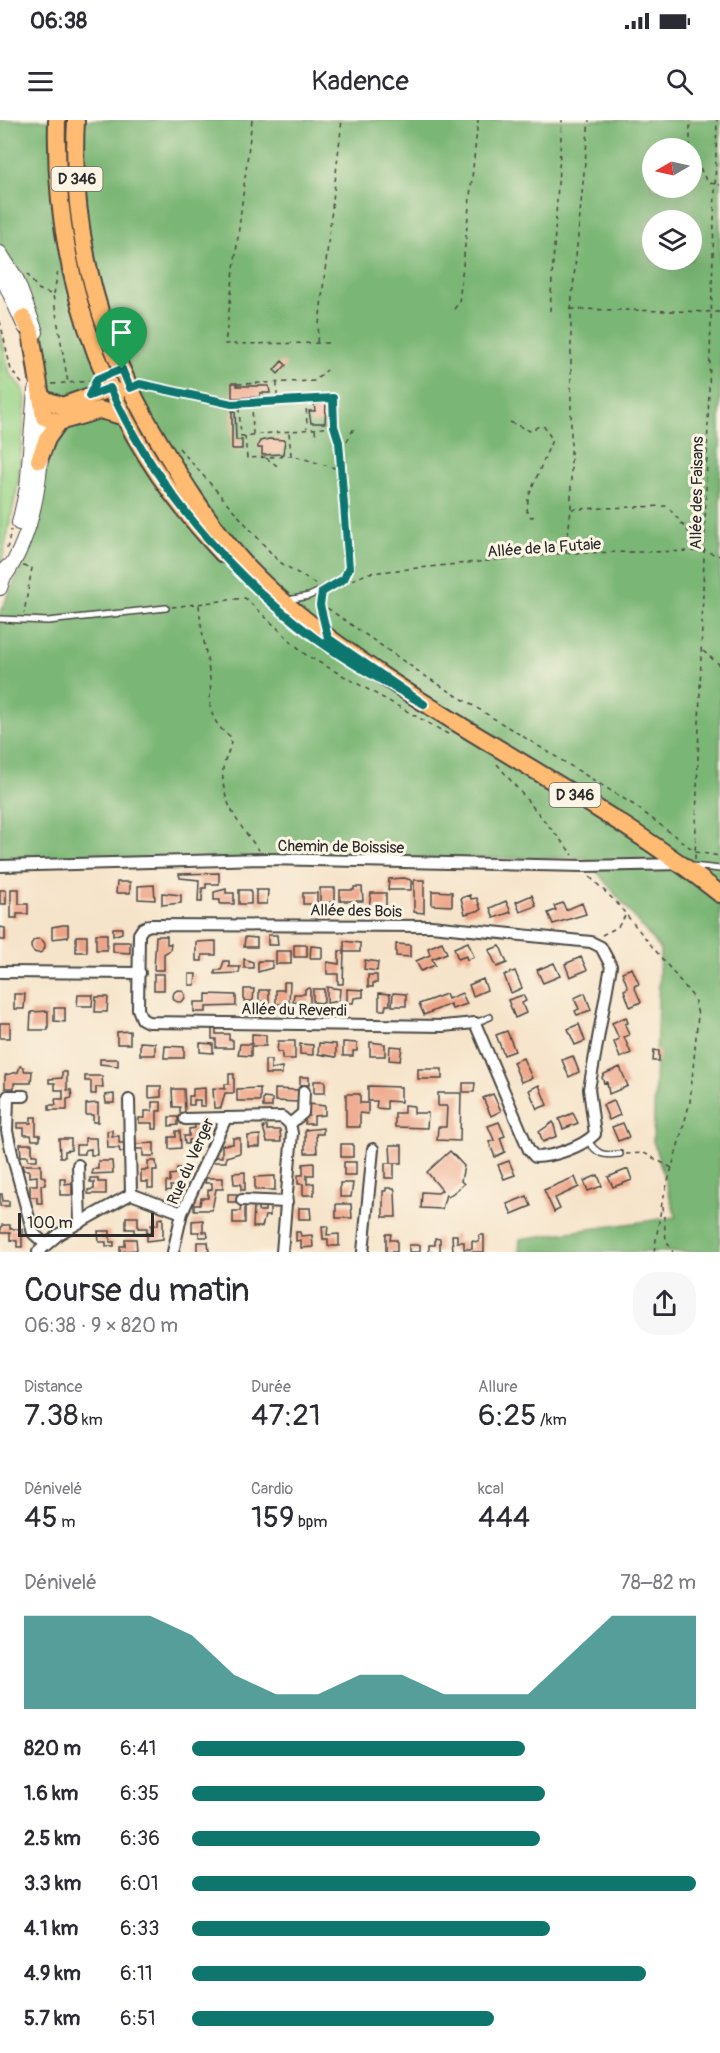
<!DOCTYPE html>
<html lang="fr">
<meta charset="utf-8">
<style>
:root{--surface:#fff;--page:#f7f7f7;--text:#2b2b33;--muted:#7c7c81;--accent:#0f766e}
body{margin:0;font-family:Pangolin,sans-serif;background:var(--page);color:var(--text);height:100vh;display:flex;flex-direction:column;font-size:22px;white-space:nowrap}
*{box-sizing:border-box;margin:0}
p{font-size:20px;color:var(--muted)}
.icon{flex:none;width:33px;height:33px;fill:none;stroke:currentColor;stroke-width:2;stroke-linecap:round;stroke-linejoin:round}
.map{position:relative;height:1132px;overflow:hidden}
.side{display:flex;flex-direction:column;background:var(--surface);flex:1}
.side>*{flex:none}
.needle{width:39px;rotate:261deg}
.tools{position:absolute;left:642px;top:18px;display:grid;gap:12px}
.tools a{display:grid;place-items:center;width:60px;height:60px;border-radius:50%;background:var(--surface);box-shadow:0 6px 24px #0002;font-size:30px}
.scale{position:absolute;left:18px;bottom:15px;width:136px;box-sizing:border-box;padding-left:6px;border:3px solid #2b2b2b;border-top:0;font-size:16px;line-height:21px;white-space:nowrap;color:#2b2b2b;-webkit-text-stroke:4px #fcf5e5;paint-order:stroke}
.pin{position:absolute;display:grid;place-items:center;width:51px;height:51px;color:#fff;margin:-62px -26px;border-radius:50% 50% 50% 0;rotate:-45deg;box-shadow:0 0 6px #0007}
.pin .icon{rotate:45deg}
.round{display:grid;place-items:center;flex:none;width:63px;height:63px;border-radius:24px;background:var(--page)}
.overview{display:flex;align-items:center;justify-content:space-between;height:102px;padding:0 24px}
h1{font-size:33px;font-weight:600;line-height:45px}
.stats{display:grid;grid-template-columns:repeat(3,1fr);gap:9px;height:102px;padding:6px 24px}
.stats div{display:grid;align-content:center}
.stats b{font-size:30px;font-weight:600}
.stats small{font-size:16px;font-weight:400}
.stats p{font-size:16px}
.chart{height:168px;padding:12px 24px}
.chart p{display:flex;justify-content:space-between}
.chart svg{width:100%;height:108px;margin-top:6px;fill:var(--accent);opacity:.7}
ul{padding:0 24px;list-style:none;font-size:20px}
li{display:grid;grid-template-columns:96px 72px 1fr;align-items:center;height:45px}
li i{height:15px;border-radius:8px;background:var(--accent)}
.status{display:flex;justify-content:space-between;align-items:center;height:42px;padding:0 30px;background:var(--surface);direction:ltr}
.status svg{height:16px;fill:currentColor}
header{display:flex;justify-content:space-between;align-items:center;height:78px;padding:0 24px;background:var(--surface);font-size:27px;font-weight:600}
.map>svg:first-child{display:block}
.green{fill:#99d488;stroke:#62805a;stroke-width:1.5}
.forest{fill:#7ab674;stroke:#527050;stroke-width:1.5;fill-rule:evenodd}
.building{fill:#eda386}
.lines{fill:none;stroke-linecap:round;stroke-linejoin:round}
.service-casing{stroke:#494743;stroke-width:8}
.minor-casing{stroke:#494743;stroke-width:14}
.tertiary-casing{stroke:#494743;stroke-width:16}
.primary-casing{stroke:#494743;stroke-width:20}
.path{stroke:#494743;stroke-width:1.5;stroke-dasharray:4.5 4.5;stroke-linecap:butt}
.service{stroke:#fff;stroke-width:5}
.minor{stroke:#fff;stroke-width:10}
.tertiary{stroke:#fff;stroke-width:14}
.primary{stroke:#ffbb71;stroke-width:16}
.route-casing{stroke:#fff;stroke-width:12}
.route{stroke:#0f766e;stroke-width:8}
.labels{text-anchor:middle;stroke-width:6;stroke-linejoin:round;paint-order:stroke}
.shield{fill:#fcf5e5;stroke:#6a6863;stroke-width:1.5}
.shield-label{font-size:15px;font-weight:bold;fill:#2b2b2b}
.street-label{font-size:16px;fill:#2b2b2b;stroke:#fcf5e5}
</style>
<div class="status"><b>06:38</b><svg viewBox="0 0 49 12"><path d="M0 12V9h3v3zM5 12V6h3v6zM10 12V3h3v9zM15 12V0h3v12zM26 1h20v11H26zM47 4h2v5h-2z"/></svg></div>
<header><svg class="icon" aria-label="menu" viewBox="0 0 24 24"><path d="M4 6h16M4 12h16M4 18h16"/></svg>Kadence<svg class="icon" aria-label="search" viewBox="0 0 24 24"><circle cx="10" cy="10" r="6"/><path d="M15 15l6 6"/></svg></header>
<div class="map">
<svg width="720" height="1132" viewBox="0 0 720 1132">
<rect width="100%" height="100%" fill="#fcf5e5"/>
<filter id="ink" filterUnits="userSpaceOnUse"><feTurbulence type="fractalNoise" baseFrequency=".0167" numOctaves="2"/><feDisplacementMap in="SourceGraphic" scale="12" xChannelSelector="R" yChannelSelector="G"/><feConvolveMatrix kernelMatrix="1 2 1 2 8 2 1 2 1" color-interpolation-filters="sRGB"/></filter>
<filter id="wash" filterUnits="userSpaceOnUse"><feTurbulence type="fractalNoise" baseFrequency=".008" numOctaves="4" result="noise"/><feDisplacementMap in="SourceGraphic" scale="24" xChannelSelector="R" yChannelSelector="G"/><feGaussianBlur stdDeviation="1.35" result="paint"/><feColorMatrix in="noise" values="0 0 0 0 0 0 0 0 0 0 0 0 0 0 0 0 0 1.4 0 .05"/><feComposite in="paint" operator="in"/></filter>
<g filter="url(#wash)">
<rect width="100%" height="100%" fill="#f6e4ca"/>
<path class="green" d="M0,209L10,254L24,270L26,281L18,363L0,451Z"/>
<path class="forest" d="M0,0H720V1132H519L520,1119L676,1097L653,1021L660,829L586,738L0,741V493L23,443L37,393L51,320V270L43,214L20,154L0,126ZM652,28H692V68H652ZM652,100H692V140H652Z"/>
<g id="blocks">
<path class="building" d="M282,241L286,245L278,254L274,250Z
M232,263H237V266H269L270,273H260V277L232,278Z
M326,283L325,303H311L309,291H315L314,284Z
M232,291H235L236,320H242V329H232Z
M269,319L285,320L283,334L262,335V328H258V325L260,321Z
M219,753V764H206V768H202V782H198L199,760L180,758L179,754Z
M404,758L411,760V770H388L389,759Z
M414,760H424V793L414,792Z
M117,762H130V773H116Z
M154,765L155,780L138,779V766Z
M354,767H362L363,781H340V770H354Z
M320,768H335V782H330V786H326V782H320Z
M11,769H19V784H28V794H17V798H11Z
M226,769V773H234V784H220V780H214V772Z
M0,770H6V784H0Z
M239,770H251V784H239Z
M256,770H268L267,784H256Z
M432,771L452,772V786L432,785Z
M162,773L181,775V783L162,785Z
M303,773H317V784H303Z
M371,773H386V788H369Z
M470,775L471,779L477,778L481,790L465,794L461,778Z
M532,775L536,786L520,792L516,782Z
M506,781L511,792L494,798L490,788Z
M563,783L566,790L582,783L586,794L553,804L548,793L556,790L554,786Z
M63,805H68V817L52,819V807Z
M0,807L5,808V820H0Z
M113,808H122V813L113,816Z
M96,814H107V830H96Z
M268,815H277L278,825H268Z
M76,816H87V832H76Z
M156,816H167V824H171L170,830L164,834V850H154Z
M245,817L257,818V827H244Z
M31 826a7 7 0 1 1 14 0a7 7 0 1 1-14 0Z
M216,821V835H202V841H196V822Z
M344,821L360,823V832H344Z
M113,822H130V833L113,832Z
M442,822L447,833L432,839L435,845L421,851L416,841L430,835L428,828Z
M468,822L474,837L467,840L466,836L458,839L454,828Z
M396,824L410,825V837L396,836Z
M294,825H307V837H294Z
M311,826L322,827V838H310Z
M500,826L507,843L497,847L489,830Z
M276,831H291V844H276Z
M339,831H344L343,864H338V854H327V842L339,844Z
M581,837L587,850L570,857L565,844Z
M244,839L253,842V848H244Z
M365,840L378,842L377,851L364,849Z
M224,841H229V847H240L239,853L215,854V850H221Z
M258,841H272V848L258,852Z
M554,843L560,856L543,863L537,850Z
M632,848L639,864L634,866L641,882L630,887L624,870L628,868L622,852Z
M515,851L522,868L511,873L504,855Z
M154,854H164V870H154Z
M189,854H196L195,865H189Z
M368,855H377V863H373V867H368Z
M483,859L487,870L473,876L469,865Z
M284,862H290L289,884H276V870H284Z
M327,867L340,869L339,881L327,883Z
M310,868V884L293,882L294,874H305V869Z
M244,869H254L253,881H244Z
M313,869H324V883L313,882Z
M347,869L363,870V877L354,878L353,883H347Z
M259,870H269V882L259,881Z
M173 876a6 6 0 1 1 12 0a6 6 0 1 1-12 0Z
M379,873L390,874V885H386L385,890H379Z
M393,873L406,874V886H392Z
M462,873L467,884L452,889L450,884L424,895L419,884L446,874L448,879Z
M585,873L591,890L577,895L575,891L579,889L574,878Z
M14,874H25L24,889H14Z
M206,874L236,875V886L206,887V892H194V882H206Z
M78,875H93L92,886H77Z
M523,875L526,881L522,883L526,893L515,898L508,880Z
M96,877H108L107,892H95Z
M54,888H65V902L54,901Z
M48,891V910H30L31,892Z
M626,897L628,903L625,904L629,915L624,917L631,933L620,938L614,922L619,919L612,903Z
M0,903H10V918H0Z
M579,904L585,921L575,925L568,909Z
M212,909H216V914H229V920H233V928H216V919H212Z
M130,911V924H117V912Z
M507,911L515,931L504,935L496,915Z
M252,914L266,915V926H251V936L238,935L240,924H252Z
M278,921H295V939H282V932H277Z
M140,922L155,923V935H140Z
M343,922L357,923V931H353V936H343Z
M370,922L385,924V936H370Z
M200,923L213,924V933L200,932Z
M319,923L336,924V937L318,934Z
M300,924L313,925V935L300,934Z
M165,926L184,927V938H164Z
M390,926L402,927L400,941L389,940Z
M654,930L659,931V941H653Z
M573,936L579,952L569,957L562,940Z
M523,938L532,958L521,962L513,942Z
M100,939H118V946L100,944Z
M265,940H271V949L282,947V954H265Z
M20,946L24,947V951H32L31,963H14V968H5V955L18,952Z
M620,947L628,966L609,974L607,962L604,963L602,957L604,954Z
M418,949H442V959H418Z
M62,952H67V970H71L72,978L67,979V990H49V985H56L55,979H63V970H55V963H49V959L62,958Z
M229,954H234V973H225L221,988H214L213,968L225,969V964H229Z
M85,956H102L103,967H96V974H91V961H85Z
M300,957H309V965H300Z
M314,961H325V973H314Z
M463,963H475L474,972H463Z
M539,965L547,985L537,989L529,970Z
M149,966H161V977L149,978Z
M368,966L401,967V982L387,981V989L376,988L377,981H368Z
M205,968V986H200V980H194V985H189V976H193V969Z
M260,968V981H237V969Z
M172,969H184L185,992L180,993V987H173Z
M275,969L298,970V982L275,981Z
M438,973H461L460,1021L437,1020L438,1007H446L447,986H438Z
M114,974V983H106L105,975Z
M346,974H360V983H368V994L360,993V1007H346Z
M493,974L501,991L491,996L483,978Z
M263,978L272,979V987H263Z
M614,981L620,995L609,1000L603,985Z
M152,982H161V991H157V1009H152V1003H139V998H145V991H152Z
M98,983V1002H93V995H86V984Z
M309,984L325,986V995L314,996V1004H305V996H309Z
M404,985L414,986V993H428L427,1008L395,1007V993H404Z
M573,993L578,1003L563,1009L559,999Z
M31,997H36V1015H40V1020H32L31,1015H24V1008H17V1003H31Z
M169,997H178V1005L169,1006Z
M195,1002H200L201,1026H196V1020H189V1024H185L184,1016H189V1009L195,1008Z
M499,1002L505,1016L500,1018L505,1032L495,1037L489,1022L494,1020L488,1006Z
M553,1002L557,1016L543,1022L539,1012Z
M623,1003L629,1017L618,1021L612,1007Z
M267,1006V1010H280L281,1022H267L263,1007Z
M323,1008V1014H316L317,1033H305V1010Z
M112,1010V1016H119V1023H124V1032H120L119,1028H108L107,1011Z
M176,1011H180L181,1028L169,1029V1017H176Z
M260,1015V1027H248V1016Z
M85,1018H96L97,1035H91V1029L85,1030V1034H76V1025H85Z
M233,1018H240V1033L226,1037V1042H210L212,1037H222V1025L233,1024Z
M59,1019H71V1030L65,1031V1037H60Z
M154,1023V1036H143V1029H136V1024Z
M20,1024H32V1035H37V1040H28V1036H21Z
M341,1024H353V1037H341Z
M390,1025H402V1043H394V1058H385V1043H391Z
M450,1031L464,1046L461,1061L464,1064L448,1077L446,1074L442,1089L421,1088L422,1072L438,1073L442,1070L427,1052Z
M98,1041H112L113,1053L92,1054V1049H98Z
M148,1041H156L157,1050H153V1068H148V1062H141V1050H148Z
M509,1041L515,1055L504,1059L498,1045Z
M344,1042H356V1055H344Z
M314,1043V1055H307V1064L314,1063V1075H303V1064H298V1055H303V1044Z
M23,1045H41V1056L45,1057V1065H41L42,1083H37V1077H30V1065H37V1056L29,1057V1050H23Z
M177,1048H182V1066H170L171,1070L166,1071V1062H170V1055L177,1054Z
M628,1049L632,1060L613,1067L608,1057Z
M245,1052V1070H241V1064H234L233,1053Z
M598,1055L602,1066L588,1071L584,1061Z
M275,1056V1070H255V1057Z
M575,1057L579,1067L555,1078L560,1089L554,1092L544,1070Z
M60,1058H65V1064L72,1063V1075H60Z
M90,1058H98V1062H106V1074H88V1070L94,1069V1062H90Z
M206,1058H223V1069H216L212,1090H194V1085H200L201,1078H208V1070L212,1069V1063H205Z
M340,1063H353L351,1077H340Z
M386,1068H394L395,1071L396,1097H383V1071H386Z
M0,1074H2L3,1081H9V1086H0Z
M228,1074H237V1082H228Z
M527,1076L531,1086L512,1094L507,1084Z
M336,1084H351L352,1098H336Z
M241,1085H245V1103H233V1091H240Z
M254,1085H258V1091H265V1087H270V1096H265L262,1107H253Z
M299,1088H310L311,1099H299Z
M126,1097H138V1108H147V1113H134V1109H126Z
M163,1098V1119L147,1121V1113L152,1112L151,1105H158V1099Z
M203,1100V1112H207L208,1117H199V1112H192V1101Z
M2,1105H10V1109H22V1127H17V1121L10,1120V1113H0Z
M322,1106H328L327,1115L339,1114V1126H328V1119H323Z
M98,1111H110V1122H114V1126H106V1122H99Z
M296,1112H300L301,1116L312,1115L313,1127L301,1128V1120L296,1121Z
M386,1114H391L390,1120H397V1132H386Z
M452,1115H457V1122H464V1129H472V1121L479,1122V1115H484V1132H453Z
M435,1118L440,1119V1132H429V1125H435Z
M125,1119H136L137,1130L120,1132V1126H125Z
M197,1122H208L209,1132H197Z
M409,1125H420V1132H409Z"/>
</g>
</g>
<g filter="url(#ink)">
<use href="#blocks" fill-opacity="0" stroke="#494743" stroke-width="1.5"/>
<g class="lines">
<defs>
<path id="service" d="M132,268L140,264L232,284
M336,465L344,459L349,448L339,322
M288,480L309,476L324,469
M0,499L48,501L166,488
M692,746L720,749
M475,903L490,897
M588,1021C598,1035 603,1036 620,1034"/>
<path id="minor" d="M0,746L267,739L583,746L682,744
M150,805L431,806L591,822L601,827L611,846L589,969L595,1014C582,1027 553,1037 535,1037L529,1030L475,903L443,906L148,902L142,899L138,889L139,814L143,808Z
M0,852L140,853
M24,976H8L7,1011L13,1038L33,1113L46,1125
M129,980L131,1074
M185,999L226,998
M290,1004L303,993L304,971
M78,1045L80,1102
M242,1080L287,1082
M38,1132L59,1114L131,1074L182,1093
M173,1132L182,1093L226,998L282,997L290,1004L292,1013L282,1132
M363,1132L373,1029"/>
<path id="tertiary" d="M0,133L16,158L36,212
M0,152L25,207
M19,403L27,368L35,270
M5,456C38,409 42,343 44,287
M0,468L7,447"/>
<path id="primary" d="M57,0C53,163 110,316 223,434
M76,0C70,103 96,209 146,299C176,351 208,404 249,449C289,491 335,523 383,556C494,631 615,690 720,774
M23,198L31,213L44,297L59,302
M44,279L62,286L110,269L118,272
M39,340L47,319L59,302L100,290L122,296"/>
</defs>
<use href="#service" class="service-casing"/>
<use href="#minor" class="minor-casing"/>
<use href="#tertiary" class="tertiary-casing"/>
<use href="#primary" class="primary-casing"/>
<path class="path" d="M252,0L225,224L330,223
M690,28V0
M692,32C704,46 698,63 720,65
M27,154L38,169L53,175L68,263
M54,174L58,150
M454,189L459,183L478,0
M571,189L720,192
M550,191L562,0
M0,201L11,250L24,266
M317,222L342,0
M277,263V280
M52,264L92,261
M238,264L314,261L327,250
M306,280L307,308
M238,283L333,278L334,306L337,315
M252,283L253,314
M239,288L241,316L333,307
M510,302L530,311L539,306L545,307L552,320L528,378L527,393L531,397L537,396
M315,309L316,318
M289,313L291,335
M245,316L247,338L294,336L335,348
M347,321L355,306
M179,328L278,441L317,465
M266,338L279,347
M572,389L667,386L705,431
M7,429L11,410
M566,433L571,389V189L589,0
M23,446L32,448L24,493
M352,460L369,453L566,433L705,431L720,436
M321,478L323,497
M320,483L425,556L634,685L696,732L720,736
M199,485C201,511 207,534 210,559C212,572 207,583 213,596C217,605 223,612 231,617C232,629 224,638 223,649C220,681 240,706 259,730
M172,487L245,478L306,535L448,614
M703,531L720,545
M497,644L573,735
M695,739L717,0
M590,757L616,782L694,878L698,895L690,982L662,1083L654,1132
M602,815L618,807L625,796
M626,1034L644,1033L672,1048
M663,1087L666,1120L673,1132"/>
<use href="#service" class="service"/>
<use href="#minor" class="minor"/>
<use href="#tertiary" class="tertiary"/>
<use href="#primary" class="primary"/>
</g>
</g>
<g class="lines" filter="url(#ink)">
<defs>
<path id="route" d="M122,249L130,268L140,264L232,284L333,278L334,306L339,322L349,448L344,459L322,472L320,485L328,518L424,584C387,563 349,543 315,518C229,454 154,366 110,268L89,276L97,259Z"/>
</defs>
<use href="#route" class="route-casing"/>
<use href="#route" class="route"/>
</g>
<g class="labels">
<g class="shield">
<rect x="51.5" y="47" width="51" height="24" rx="4.5"/>
<rect x="549.5" y="663" width="51" height="24" rx="4.5"/>
</g>
<g class="shield-label">
<text x="77" y="64">D 346</text>
<text x="575" y="680">D 346</text>
</g>
<g class="street-label">
<text transform="translate(696 373) rotate(-89)" y="6">Allée des Faisans</text>
<text transform="translate(544 427) rotate(-4)" y="6">Allée de la Futaie</text>
<text transform="translate(341 726) rotate(1)" y="6">Chemin de Boissise</text>
<text transform="translate(356 790) rotate(1)" y="6">Allée des Bois</text>
<text transform="translate(294 889) rotate(1)" y="6">Allée du Reverdi</text>
<text transform="translate(190 1041) rotate(-66)" y="6">Rue du Verger</text>
</g>
</g>
</svg>
<div class="tools">
<a><svg class="needle" viewBox="-14 -14 28 28"><path d="M0-13l5 13h-10z" fill="#e53935"/><path d="M0 13l5-13h-10z" fill="#7c7c81"/></svg></a>
<a><svg class="icon" aria-label="layers" viewBox="0 0 24 24"><path d="M12 4l9 5-9 5-9-5zM3 14l9 5 9-5"/></svg></a>
</div>
<div class="scale">100 m</div>
<div class="pin" style="left:122px;top:249px;background:#1e9e55"><svg class="icon" aria-label="arrive" viewBox="0 0 24 24"><path d="M6 21V4h12l-3 4 3 4H6"/></svg></div>
</div>
<section class="side">
<div class="overview"><div><h1>Course du matin</h1><p>06:38 · 9 × 820 m</p></div><a class="round"><svg class="icon" aria-label="share" viewBox="0 0 24 24"><path d="M12 15V3M7 8l5-5 5 5M5 13v7h14v-7"/></svg></a></div>
<div class="stats">
<div><p>Distance</p><b>7.38<small> km</small></b></div>
<div><p>Durée</p><b>47:21</b></div>
<div><p>Allure</p><b>6:25<small> /km</small></b></div>
</div>
<div class="stats">
<div><p>Dénivelé</p><b>45<small> m</small></b></div>
<div><p>Cardio</p><b>159<small> bpm</small></b></div>
<div><p>kcal</p><b>444</b></div>
</div>
<div class="chart"><p><span>Dénivelé</span>78–82 m</p>
<svg viewBox="0 0 160 44" preserveAspectRatio="none"><path d="M0 44V6L10 6L20 6L30 6L40 14L50 30L60 38L70 38L80 30L90 30L100 38L110 38L120 38L130 22L140 6L150 6L160 6V44z"/></svg>
</div>
<ul>
<li><b>820 m</b>6:41<i style="width:66%"></i></li>
<li><b>1.6 km</b>6:35<i style="width:70%"></i></li>
<li><b>2.5 km</b>6:36<i style="width:69%"></i></li>
<li><b>3.3 km</b>6:01<i style="width:100%"></i></li>
<li><b>4.1 km</b>6:33<i style="width:71%"></i></li>
<li><b>4.9 km</b>6:11<i style="width:90%"></i></li>
<li><b>5.7 km</b>6:51<i style="width:60%"></i></li>
</ul>
</section>
